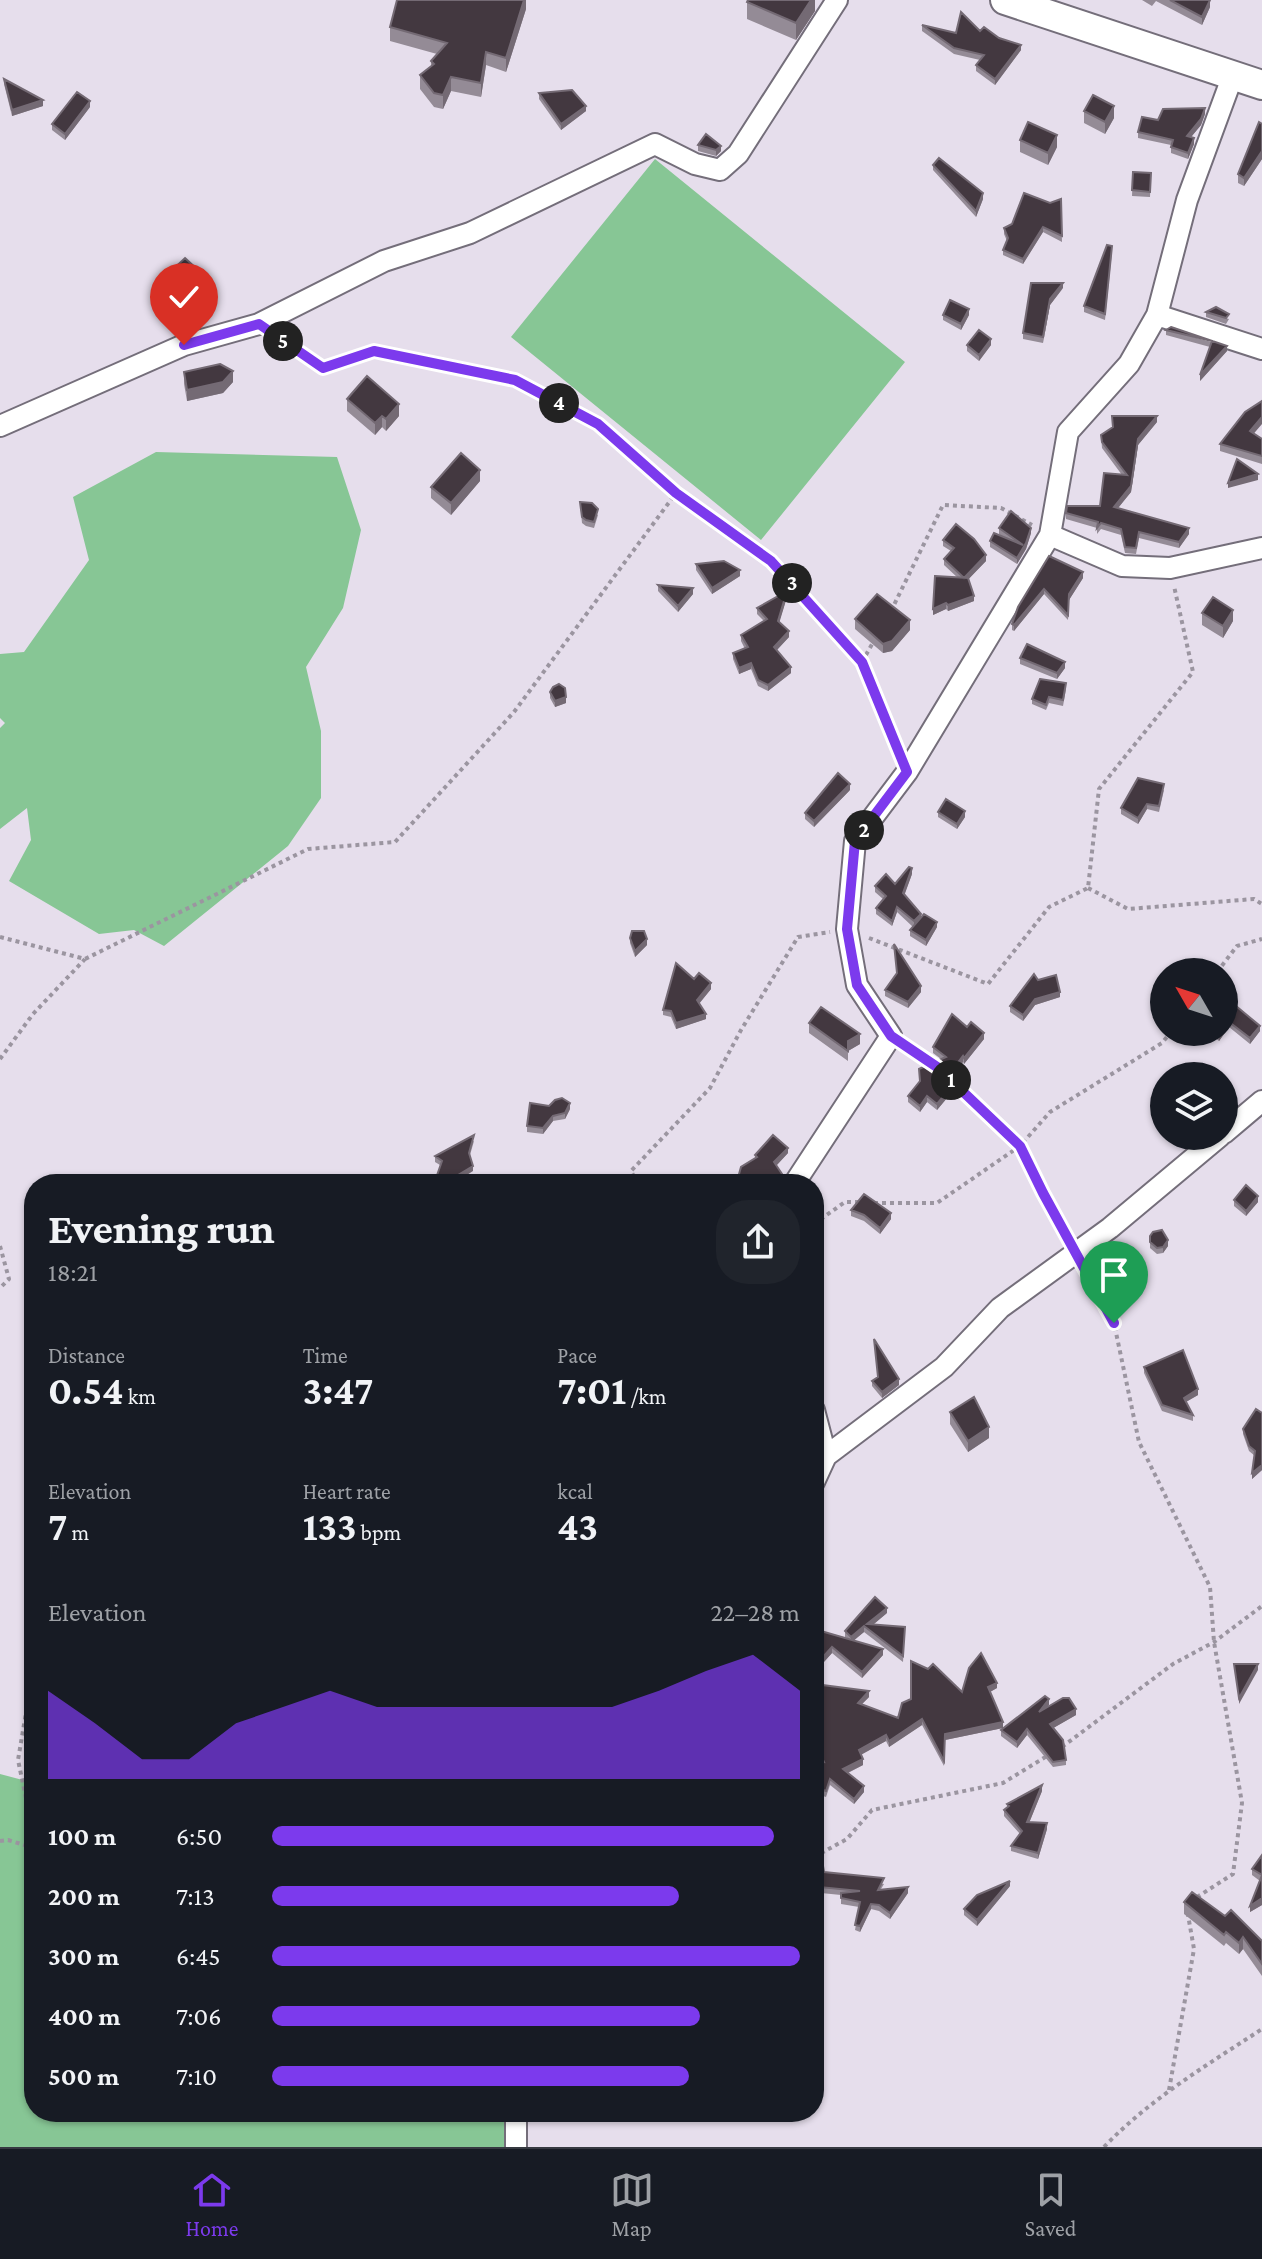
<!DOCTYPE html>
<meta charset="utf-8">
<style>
:root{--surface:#171b24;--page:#20242c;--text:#f1f3f6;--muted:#9ea1a6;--line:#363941;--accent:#7c3aed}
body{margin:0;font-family:"Crimson Pro",serif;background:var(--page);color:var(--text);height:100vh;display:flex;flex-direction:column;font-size:30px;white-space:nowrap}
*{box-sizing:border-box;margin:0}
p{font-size:26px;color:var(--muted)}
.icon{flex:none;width:44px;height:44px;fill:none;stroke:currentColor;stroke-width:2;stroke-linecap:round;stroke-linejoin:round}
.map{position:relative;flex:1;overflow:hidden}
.drawer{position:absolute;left:24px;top:1174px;width:800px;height:948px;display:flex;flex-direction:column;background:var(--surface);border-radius:32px;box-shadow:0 2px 6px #0004}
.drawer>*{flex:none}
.needle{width:52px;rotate:309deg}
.tools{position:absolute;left:1150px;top:958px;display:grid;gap:16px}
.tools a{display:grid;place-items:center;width:88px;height:88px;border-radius:50%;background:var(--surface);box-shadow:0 2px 6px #0004;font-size:40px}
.pin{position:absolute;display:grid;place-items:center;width:68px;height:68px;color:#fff;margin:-82px -34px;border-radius:50% 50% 50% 0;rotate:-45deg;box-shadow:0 0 8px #0007}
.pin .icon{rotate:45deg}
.km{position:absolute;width:40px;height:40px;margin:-20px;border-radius:50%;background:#222;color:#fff;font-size:22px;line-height:40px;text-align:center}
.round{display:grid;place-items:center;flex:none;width:84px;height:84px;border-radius:32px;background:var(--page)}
.summary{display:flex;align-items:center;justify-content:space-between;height:136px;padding:0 24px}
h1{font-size:44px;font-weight:700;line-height:60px}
.stats{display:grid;grid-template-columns:repeat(3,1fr);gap:12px;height:136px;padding:8px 24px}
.stats div{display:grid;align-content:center}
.stats b{font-size:40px;font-weight:700}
.stats small{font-size:22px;font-weight:400}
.stats p{font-size:22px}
.chart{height:224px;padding:16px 24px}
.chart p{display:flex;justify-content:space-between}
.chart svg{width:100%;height:144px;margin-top:8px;fill:var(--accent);opacity:.7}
ul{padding:0 24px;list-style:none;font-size:26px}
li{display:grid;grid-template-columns:128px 96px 1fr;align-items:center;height:60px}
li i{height:20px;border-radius:10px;background:var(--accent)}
.tabs{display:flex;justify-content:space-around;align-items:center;height:112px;border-top:2px solid var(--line);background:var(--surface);font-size:22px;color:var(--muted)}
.tabs a{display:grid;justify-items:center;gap:4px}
.tabs .selected{color:var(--accent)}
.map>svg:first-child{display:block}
.green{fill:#87c695}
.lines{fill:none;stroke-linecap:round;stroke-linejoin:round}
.street-casing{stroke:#746e7a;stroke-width:24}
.secondary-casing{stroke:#746e7a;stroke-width:32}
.path{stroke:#9b95a0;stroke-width:4;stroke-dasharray:4 4;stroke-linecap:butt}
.street{stroke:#fff;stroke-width:20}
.secondary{stroke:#fff;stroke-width:28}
.wall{fill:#948b96}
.shaded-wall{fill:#746a74}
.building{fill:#433840;stroke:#746a74;stroke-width:2}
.route-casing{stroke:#fff;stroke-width:16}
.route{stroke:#7c3aed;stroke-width:10}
</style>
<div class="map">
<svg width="1262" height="2147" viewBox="0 0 1262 2147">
<rect width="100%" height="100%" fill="#e6deec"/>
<path class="green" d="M655,159L905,362L761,540L511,337Z
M156,452L337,457L361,530L343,608L306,667L321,731V798L288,846L164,946L134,930L99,934L9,881L31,840L27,808L0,829V728L5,723L0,718V654L24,652L89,560L73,497Z
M0,1774L34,1783V2112H514L518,2147H0Z"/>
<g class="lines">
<defs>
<path id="street" d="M1233,75L1187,200L1157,315L1262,349
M0,426L184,345L259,324L384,261L470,233L655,144L695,164L720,170L738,154L837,0
M1050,535L1068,432L1129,364L1157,315
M1224,1133L1262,1101
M794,1184L891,1036L857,985L847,929L855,841L907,772L1050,535L1122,566L1170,568L1262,548
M814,1410L826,1456
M814,1482L826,1456L944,1367L1000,1308L1110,1228L1220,1136
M516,2147V2112"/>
<path id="secondary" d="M1005,0L1262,85"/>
</defs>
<use href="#street" class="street-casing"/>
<use href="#secondary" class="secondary-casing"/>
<path class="path" d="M276,336L323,368L374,351L515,380L598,424L676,493L771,561L862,662L898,752
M891,611L943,505L1001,508L1032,525
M862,662L875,639
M1088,888L1128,909L1254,899L1262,904
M0,937L85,959L308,849L395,842L514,712L676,493
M869,938L988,984L1049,907L1088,888L1099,789L1193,672L1174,586
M1217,972L1237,946L1262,939
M907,1046L936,1066
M0,1059L33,1014L85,959
M948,1078L1020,1146L1068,1238
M638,1184L631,1171L710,1088L741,1030L798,937L830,932
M874,1203H937L1020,1146L1050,1112L1162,1043L1171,1032
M814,1224L845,1202H861
M0,1246L9,1279L0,1288
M1086,1270L1114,1323L1139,1442L1210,1587L1214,1642L1242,1803L1233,1874L1194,1899
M34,1694L28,1701L18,1760L34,1836
M1062,1747L1173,1664L1214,1642L1262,1606
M0,1841L8,1840L34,1848
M814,1857L847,1839L872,1810L1003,1783L1047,1756
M1169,2090L1194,1949L1188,1915
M1104,2147C1150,2099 1207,2065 1262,2029"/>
<use href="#street" class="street"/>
<use href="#secondary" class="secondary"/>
</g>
<path class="wall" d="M526,0V9L506,72L486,65L481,97L451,91L443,109L434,107L420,89V75L431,67V61L437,54L390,41V27Z
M815,0V11L796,40L747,19V2Z
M1142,0H1210V7L1202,25L1156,1L1152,6Z
M922,25L956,33L980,31L999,38L1021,50L995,85L976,71V65L980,60L954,54L922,31Z
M4,79L43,106L12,116L4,84Z
M539,93L586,111L561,130L539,99Z
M90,107L65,140L52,130V124Z
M1084,111L1114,118L1105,134L1084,123Z
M1205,114L1201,125L1191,137L1194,144L1188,159L1171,153V145L1138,138V132L1158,120Z
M1262,124V159L1244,186L1238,183V174Z
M1020,140L1057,147L1048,165L1020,152Z
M698,145L721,151L716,156L698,151Z
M933,165L983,199L976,217L933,170Z
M1133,172L1151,173L1150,197L1132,196Z
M1061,199L1062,242L1043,232L1023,264L1003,255V250L1007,241L1004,234V228L1050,203Z
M1112,252L1105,320L1084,312V306Z
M167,275L199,282L180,303L167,286Z
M1063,288L1050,305L1043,343L1023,339V333Z
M1206,312L1229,319L1226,324L1206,317Z
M943,315H969L961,330L943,320Z
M1166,330L1227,346V351L1200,381L1210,347L1166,335Z
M967,345H991L979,361L967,351Z
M184,372L233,382L223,393L187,401L184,384Z
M347,399L399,416L386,431L382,427L375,435L347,411Z
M1157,422L1138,445L1131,492L1118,508L1189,534L1179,548L1139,538L1136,554L1125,553L1121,535L1101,529L1097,534V528L1066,519V513L1100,506L1122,475L1102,448L1101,435Z
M1254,434L1262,439V464L1220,451V444Z
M480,481L451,515L431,498V487Z
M580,502L598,515L594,528L586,526L582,523Z
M999,528L1031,533L1026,549L1017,564L990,547V541L1002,537L999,534Z
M943,540L986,561L968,579L974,601L948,611L946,609L933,615L958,578L944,565V559L951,551L943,546Z
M1049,556L1083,578L1069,600L1068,620L1044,594L1014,631L1012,630V624Z
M696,564L740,576L712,594L696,570Z
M658,585L693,594L678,612L658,591Z
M787,597L779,622L789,637L777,650L791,673L768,691L758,686L751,669L739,674L733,659V653L745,649L741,641V635L764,621L757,614V608Z
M1202,613L1233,621L1223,638L1202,625Z
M855,619L910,630L892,651L883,653L855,629Z
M1020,658L1065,668L1057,679L1020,664Z
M1066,689L1063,706L1049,703L1046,710L1032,704V699Z
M550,692L566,703L555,707L550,698Z
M850,790L814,827L805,819V813Z
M1164,790L1159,812L1147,809L1138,824L1121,814V808Z
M938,812L965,817L957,829L938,817Z
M912,874L904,895L921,917L937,927L926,946L910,936V930L913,927L897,912L892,926L876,914V908L883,899L875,892V886L895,884Z
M630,938L647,945L635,957L630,943Z
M694,979L711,989L699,1004L706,1019L676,1029L671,1017L663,1015V1010Z
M1038,980L1060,997L1035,1005L1023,1021L1010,1012V1006Z
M885,990L921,992L908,1008L885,996Z
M1224,996L1260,1031L1250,1044L1229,1027L1219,1041L1208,1032H1224Z
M809,1023L860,1044L848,1051V1061L809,1033Z
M967,1027L984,1039L964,1064L963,1062L943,1088L947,1098L937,1110L927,1102L920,1112L908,1102V1096L941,1059L933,1053V1047Z
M570,1109L565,1119L553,1121L543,1134L527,1132V1126Z
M474,1141L470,1155L473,1171L440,1165L435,1162V1156Z
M788,1153L776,1166L782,1174L781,1184H738L755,1158V1155Z
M1234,1200L1258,1202L1246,1216L1234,1206Z
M851,1210L891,1219L880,1234L864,1221L851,1216Z
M1150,1236L1168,1246L1163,1253L1157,1254L1150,1248Z
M1144,1367L1198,1395L1186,1402L1193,1415V1421L1162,1411L1144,1373Z
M872,1381L899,1385L882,1398L872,1386Z
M950,1412L989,1438L968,1452L950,1424Z
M1262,1413V1470L1252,1479L1255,1456L1249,1451L1243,1434V1429Z
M887,1613L873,1624L905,1627L903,1662L864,1632L853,1640L883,1655L862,1678L832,1653L814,1673V1629L847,1638L845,1637V1631Z
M814,1684L869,1697L862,1704L898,1718L962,1692L997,1688L990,1692L1003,1728L945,1740L944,1766L922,1725L889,1747L886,1741L861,1754L863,1765L848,1773L864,1792L854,1804L830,1785L826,1797L814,1793V1761L821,1762L814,1746Z
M1049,1705L1046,1708L1076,1715L1053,1728L1066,1760V1765L1053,1767L1027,1735L1017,1748L1001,1736V1730Z
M1042,1791L1029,1823L1047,1829L1038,1859L1011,1851V1846L1020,1834L1004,1816V1810L1007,1808V1804Z
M1262,1855V1905L1250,1912L1260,1881L1252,1875V1869Z
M814,1868L824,1872L884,1884L881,1889L908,1893L890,1919L879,1911L871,1909L860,1932L855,1930L859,1907L841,1904V1895L821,1893V1901L814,1902Z
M1010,1886L977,1926L964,1915V1909Z
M1184,1902L1225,1916L1262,1941V1976L1243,1949L1239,1954L1226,1943L1224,1946L1184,1914Z"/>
<path class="shaded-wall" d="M524,0H526V9L506,72V58Z
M811,0H815V11L796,40V23Z
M1210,0V7L1202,25V17Z
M1021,45V50L995,85V79Z
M486,52V65L481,97V83Z
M451,77V91L443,109V95Z
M43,100V106L12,116V110Z
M90,101V107L65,140V134Z
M586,106V111L561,130V124Z
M1114,106V118L1105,134V122Z
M1205,108V114L1201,125L1187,142V136Z
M1057,135V147L1048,165V153Z
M1194,138V144L1188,159V153Z
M721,146V151L716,156V150Z
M1262,151V159L1244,186V178Z
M983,193V199L976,217V211Z
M1043,227V232L1023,264V259Z
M199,271V282L180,303V291Z
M1063,283V288L1050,305L1043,343L1050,299Z
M969,309V315L961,330V324Z
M991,339V345L979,361V355Z
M1227,346V351L1200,381V375Z
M233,371V382L223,393L187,401V390Z
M399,404V416L386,431V419Z
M382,416V427L375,435V423Z
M1157,416V422L1138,445L1131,492L1114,513V507L1138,439Z
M1262,417V424L1250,438V431Z
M480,470V481L451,515V503Z
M1258,474V480L1228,488V483Z
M1031,528V533L1026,549L1017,564V558Z
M1189,528V534L1179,548V542Z
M986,555V561L964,584V578Z
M740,570V576L712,594V588Z
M1083,572V578L1069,600V594Z
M693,588V594L678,612V606Z
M1044,589V594L1014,631V625Z
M787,591V597L778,627V621Z
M974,596V601L948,611V605Z
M946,603V609L933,615V609Z
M1233,610V621L1223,638V626Z
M910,620V630L892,651L883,653V644Z
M789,631V637L774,653V647Z
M1065,662V668L1057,679V673Z
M751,663V669L739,674V668Z
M791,667V673L768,691V685Z
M566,697V703L555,707V701Z
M850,784V790L814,827V821Z
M1147,804V809L1138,824V818Z
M965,811V817L957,829V824Z
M912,868V874L903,899V893Z
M897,907V912L892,926V921Z
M921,914V920L914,927V921Z
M937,922V927L926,946V940Z
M647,939V945L635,957V951Z
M711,983V989L697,1006V1000Z
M921,986V992L908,1008V1002Z
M1060,992V997L1035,1005L1023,1021V1015L1035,999Z
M706,1014V1019L676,1029V1023Z
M1229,1022V1027L1219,1041V1035L1221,1032H1224V1028Z
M1260,1026V1031L1250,1044V1038Z
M984,1033V1039L964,1064V1058Z
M860,1034V1044L848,1051V1041Z
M963,1056V1062L940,1092V1086Z
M947,1092V1098L937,1110V1104Z
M927,1096V1102L920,1112V1106Z
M570,1103V1109L565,1119V1113Z
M553,1116V1121L543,1134V1128Z
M788,1148V1153L774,1168V1162Z
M473,1166V1171L453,1184H443Z
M1258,1196V1202L1246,1216V1211Z
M891,1213V1219L880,1234V1228Z
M1168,1240V1246L1163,1253V1247Z
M899,1379V1385L882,1398V1392Z
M1198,1389V1395L1184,1403V1398Z
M989,1427V1438L968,1452V1441Z
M1262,1465V1470L1252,1479V1473Z
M887,1608V1613L867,1630V1624Z
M864,1626V1632L851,1643V1637Z
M832,1647V1653L814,1673V1667Z
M883,1649V1655L862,1678V1672Z
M1258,1664V1670L1239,1704V1698Z
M997,1683V1688L988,1693V1687Z
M869,1691V1697L858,1708V1703Z
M1049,1699V1705L1039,1718V1712Z
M1076,1709V1715L1050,1730V1724Z
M922,1719V1725L889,1747V1741Z
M1003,1722V1728L945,1740L944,1766L945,1734Z
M1027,1729V1735L1017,1748V1742Z
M886,1735V1741L859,1756V1750Z
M863,1759V1765L843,1775V1769Z
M1042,1785V1791L1027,1828V1822Z
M864,1786V1792L854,1804V1799Z
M1047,1823V1829L1038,1859V1853Z
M1010,1881V1886L977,1926V1920Z
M908,1887V1893L890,1919V1913Z
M1262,1898V1905L1250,1912V1906Z
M871,1904V1909L860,1932V1926Z
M1243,1937V1949L1239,1954V1943Z"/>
<path class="building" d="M397,0H524L506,58L486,52L481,83L451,77L443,95L434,93L420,75L434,64L431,61L447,43L390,27Z
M748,0H811L796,23L747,2Z
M1170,0H1210L1202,17Z
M961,12L980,31L984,27L999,38L1021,45L995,79L976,65L984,55L954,48L922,25L956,33Z
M4,79L43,100L12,110Z
M572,90L586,106L561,124L539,93Z
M77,92L90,101L65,134L52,124Z
M1093,95L1114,106L1105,122L1084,111Z
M1205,108L1201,119L1187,136L1194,138L1188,153L1171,147L1173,140L1138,132L1142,117L1158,120L1163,109Z
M1028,122L1057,135L1048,153L1020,140Z
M1259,122L1262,124V151L1244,178L1238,174Z
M706,134L721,146L716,150L698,145Z
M939,158L983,193L976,211L933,165Z
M1133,172L1151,173L1150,192L1132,190Z
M1024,193L1050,203L1061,199L1062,236L1043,227L1023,259L1003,250L1008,238L1004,228L1012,224Z
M1107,245L1112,246L1105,314L1084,306Z
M185,258L199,271L180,291L167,275Z
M1031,283H1063L1050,299L1043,337L1023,333Z
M950,300L969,309L961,324L943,315Z
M1216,307L1229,314L1226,318L1206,312Z
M1171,327L1227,346L1200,375L1212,341L1166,330Z
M979,330L991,339L979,355L967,345Z
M220,364L233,371L223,382L187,390L184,372Z
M367,376L399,404L386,419L382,416L375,423L347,399Z
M1262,401V417L1250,431L1262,439V456L1220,444L1245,412Z
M1112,416H1157L1138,439L1131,486L1114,507L1189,528L1179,542L1139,532L1136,548L1125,547L1121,529L1101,523L1097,528L1098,522L1066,513L1067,506H1100L1104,473L1127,475L1102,442L1101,435L1113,427Z
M461,453L480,470L451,503L431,487Z
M1237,459L1258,474L1228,483Z
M580,502L592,503L598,509L594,522L586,520L582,517Z
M1011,511L1031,528L1026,543L1017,558L990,541L994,533L1023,545L999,528Z
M956,524L974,539L986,555L964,578L944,559L954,548L943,540Z
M1049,556L1083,572L1069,594L1068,615L1044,589L1014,625L1012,624L1018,607Z
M724,561L740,570L712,588L696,564Z
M935,576L968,578L974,596L948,605L946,603L933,609Z
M658,585L693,588L678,606Z
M787,591L778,621L789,631L774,647L791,667L768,685L758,680L751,663L739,668L733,653L748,647L741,635L767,619L757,608Z
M877,594L910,620L892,641L883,644L855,619Z
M1213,597L1233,610L1223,626L1202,613Z
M1027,644L1065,662L1057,673L1020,658Z
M1040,679L1066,683L1063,700L1049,697L1046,705L1032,699Z
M559,684L565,688L566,697L555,701L550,692L553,687Z
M838,773L850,784L814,821L805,813Z
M1138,778L1164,784L1159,806L1147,804L1138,818L1121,808Z
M946,799L965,811L957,824L938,812Z
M909,867L912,868L903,893L921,914L914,921L897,907L892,921L876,908L886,896L875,886L886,874L895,884Z
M924,914L937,922L926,940L910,930Z
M632,931H644L647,939L635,951L630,938Z
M894,944L921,986L908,1002L885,990L897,973Z
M676,963L694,979L699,973L711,983L697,1000L706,1014L676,1023L671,1011L663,1010Z
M1034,974L1038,980L1056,975L1060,992L1035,999L1023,1015L1010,1006Z
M1224,996L1260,1026L1250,1038L1229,1022L1224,1028Z
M821,1007L860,1034L848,1041V1051L809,1023Z
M952,1014L967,1027L971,1022L984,1033L964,1058L963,1056L940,1086L947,1092L937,1104L927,1096L920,1106L908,1096L920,1081L919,1069L946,1057L933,1047Z
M562,1098L570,1103L565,1113L553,1116L543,1128L527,1126L530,1103L549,1106L555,1100Z
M474,1135L469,1153L473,1166L443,1184H434L442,1161L435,1156Z
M773,1135L788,1148L774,1162L782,1174L781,1179L767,1182L766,1184H738V1178L741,1167L757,1157L755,1155Z
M1246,1185L1258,1196L1246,1211L1234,1200Z
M864,1194L891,1213L880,1228L864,1215L851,1210Z
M1162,1230L1168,1240L1163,1247L1157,1248L1150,1242V1236L1153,1232Z
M874,1339L899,1379L882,1392L872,1381L878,1377Z
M1183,1350L1198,1389L1184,1398L1193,1415L1162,1405L1144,1367Z
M974,1397L989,1427L968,1441L950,1412Z
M1256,1409L1262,1413V1465L1252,1473L1255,1451L1249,1446L1243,1429Z
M875,1597L887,1608L867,1624L905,1627L903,1656L864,1626L851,1637L845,1631Z
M814,1629L883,1649L862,1672L832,1647L814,1667Z
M981,1653L997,1683L988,1687L1003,1722L945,1734L944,1761L922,1719L889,1741L886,1735L859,1750L863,1759L843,1769L864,1786L854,1799L830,1779L826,1791L814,1787V1761L824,1762L814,1740V1684L869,1691L858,1703L898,1718L902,1703L911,1699V1661L928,1669L933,1664L962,1692L969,1668Z
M1234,1664H1258L1239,1698Z
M1045,1696L1049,1699L1039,1712L1063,1698H1069L1076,1709L1050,1724L1063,1740L1066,1760L1053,1762L1027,1729L1017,1742L1001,1730Z
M1042,1785L1027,1822L1047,1823L1038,1853L1011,1846L1022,1831L1004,1810L1009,1806L1007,1804Z
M1262,1855V1898L1250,1906L1262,1875L1252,1869Z
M823,1866L824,1872L884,1878L878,1890L908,1887L890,1913L879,1905L871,1904L860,1926L855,1925L860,1902L841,1898V1893L860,1891L820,1887L821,1896H814V1868Z
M1010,1881L977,1920L964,1909L977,1895Z
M1192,1892L1225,1916L1231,1910L1262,1941V1964L1243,1937L1239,1943L1226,1932L1224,1935L1184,1902Z"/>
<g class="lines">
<defs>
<path id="route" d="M184,345L259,324L323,368L374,351L515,380L598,424L676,493L771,561L862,662L907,772L855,841L847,929L857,985L891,1036L937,1067L1020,1146L1043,1193L1114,1323"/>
</defs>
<use href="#route" class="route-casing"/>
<use href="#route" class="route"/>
</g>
</svg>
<div class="tools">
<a><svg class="needle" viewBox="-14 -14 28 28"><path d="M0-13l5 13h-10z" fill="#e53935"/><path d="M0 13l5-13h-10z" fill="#9ea1a6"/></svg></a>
<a><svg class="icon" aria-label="layers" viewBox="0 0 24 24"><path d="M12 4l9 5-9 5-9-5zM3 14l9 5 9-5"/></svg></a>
</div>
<div class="pin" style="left:1114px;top:1323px;background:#1e9e55"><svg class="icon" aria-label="arrive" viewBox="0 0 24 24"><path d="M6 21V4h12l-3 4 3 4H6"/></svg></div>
<div class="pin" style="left:184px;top:345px;background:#d93025"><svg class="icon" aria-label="check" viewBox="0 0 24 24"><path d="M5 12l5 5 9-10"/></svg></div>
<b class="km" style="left:951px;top:1080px">1</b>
<b class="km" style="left:864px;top:830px">2</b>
<b class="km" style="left:792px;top:583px">3</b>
<b class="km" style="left:559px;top:403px">4</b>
<b class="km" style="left:283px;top:341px">5</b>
<section class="drawer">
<div class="summary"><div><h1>Evening run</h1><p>18:21</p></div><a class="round"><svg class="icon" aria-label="share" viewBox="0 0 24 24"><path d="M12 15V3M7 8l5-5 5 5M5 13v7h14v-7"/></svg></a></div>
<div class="stats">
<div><p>Distance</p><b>0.54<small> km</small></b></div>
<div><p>Time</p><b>3:47</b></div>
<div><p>Pace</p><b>7:01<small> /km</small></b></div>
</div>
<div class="stats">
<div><p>Elevation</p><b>7<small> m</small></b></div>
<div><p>Heart rate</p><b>133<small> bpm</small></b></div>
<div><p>kcal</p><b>43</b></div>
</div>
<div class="chart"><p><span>Elevation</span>22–28 m</p>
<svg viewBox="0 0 160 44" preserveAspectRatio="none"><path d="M0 44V17L10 27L20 38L30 38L40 27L50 22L60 17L70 22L80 22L90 22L100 22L110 22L120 22L130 17L140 11L150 6L160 17V44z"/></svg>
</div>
<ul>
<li><b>100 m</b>6:50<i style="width:95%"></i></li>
<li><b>200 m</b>7:13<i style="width:77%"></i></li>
<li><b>300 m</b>6:45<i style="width:100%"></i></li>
<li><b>400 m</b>7:06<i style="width:81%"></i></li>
<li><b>500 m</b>7:10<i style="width:79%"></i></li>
</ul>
</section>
</div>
<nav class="tabs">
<a class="selected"><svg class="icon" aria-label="home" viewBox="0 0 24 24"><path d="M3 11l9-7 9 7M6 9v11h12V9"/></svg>Home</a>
<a><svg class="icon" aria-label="map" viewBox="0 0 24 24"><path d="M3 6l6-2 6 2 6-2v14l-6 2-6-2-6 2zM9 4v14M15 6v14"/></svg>Map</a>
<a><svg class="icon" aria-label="saved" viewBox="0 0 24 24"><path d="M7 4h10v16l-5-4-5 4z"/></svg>Saved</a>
</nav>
